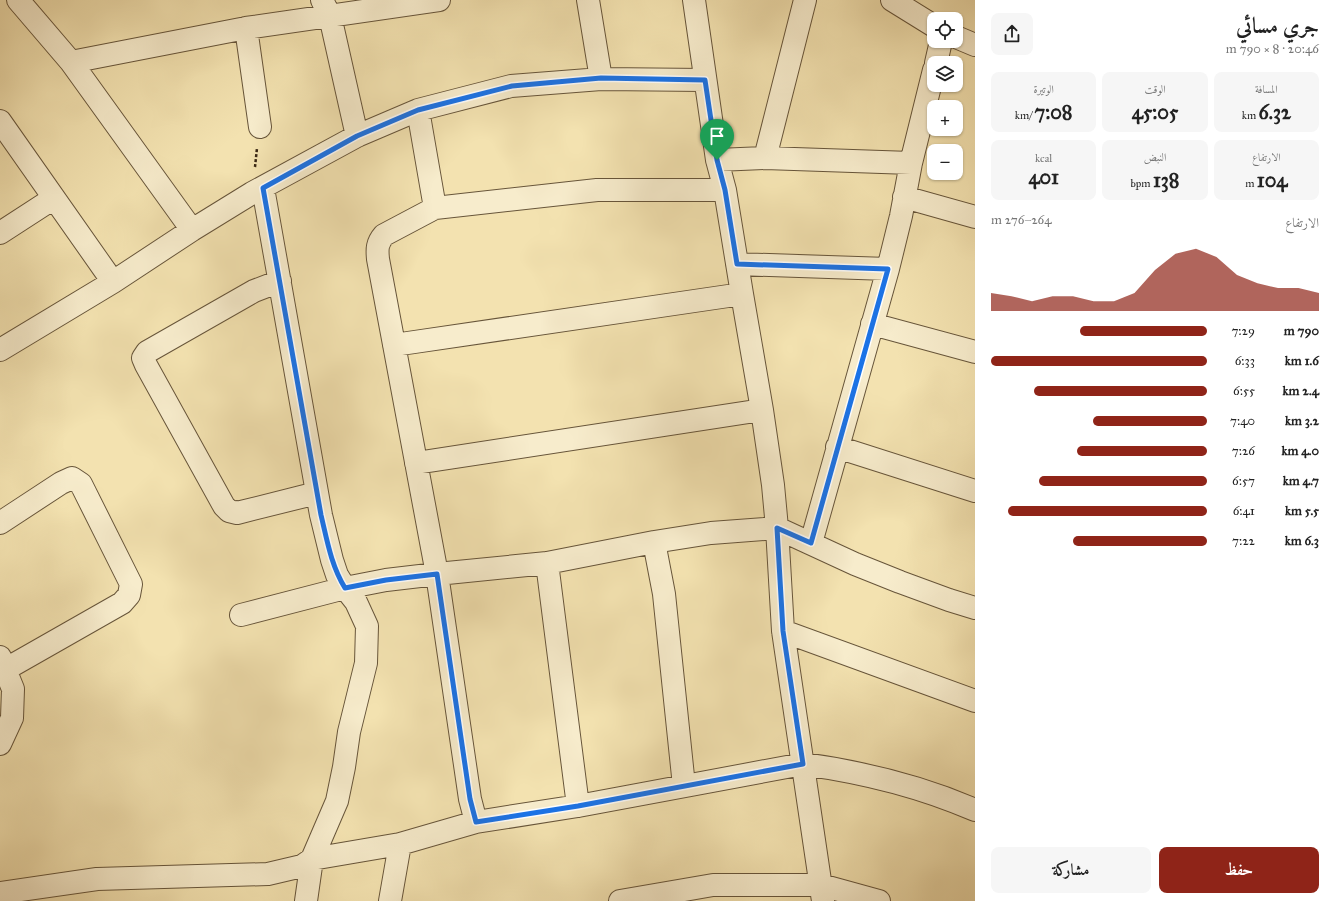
<!DOCTYPE html>
<html lang="ar">
<meta charset="utf-8">
<style>
:root{--surface:#fff;--page:#f6f6f6;--text:#222;--muted:#767676;--accent:#8f2418}
body{margin:0;font-family:"IM FELL Great Primer",Amiri,serif;background:var(--page);color:var(--text);direction:rtl;height:100vh;display:flex;flex-direction:column;font-size:15px;white-space:nowrap}
*{box-sizing:border-box;margin:0}
p{font-size:13px;color:var(--muted)}
.icon{flex:none;width:22px;height:22px;fill:none;stroke:currentColor;stroke-width:2;stroke-linecap:round;stroke-linejoin:round}
.map{position:relative;flex:1;overflow:hidden;direction:ltr}
.sheet{display:flex;flex-direction:column;background:var(--surface);width:360px}
.sheet>*{flex:none}
.buttons{position:absolute;left:927px;top:12px;display:grid;gap:8px}
.buttons a{display:grid;place-items:center;width:36px;height:36px;border-radius:8px;background:var(--surface);box-shadow:0 1px 3px #0004;font-size:20px}
.pin{position:absolute;display:grid;place-items:center;width:34px;height:34px;color:#fff;margin:-41px -17px;border-radius:50% 50% 50% 0;rotate:-45deg;box-shadow:0 0 4px #0007}
.pin .icon{rotate:45deg}
.round{display:grid;place-items:center;flex:none;width:42px;height:42px;border-radius:8px;background:var(--page)}
.overview{display:flex;align-items:center;justify-content:space-between;height:68px;padding:0 16px}
h1{font-size:22px;font-weight:800;line-height:30px}
.figures{display:grid;grid-template-columns:repeat(3,1fr);gap:6px;height:68px;padding:4px 16px}
.figures div{display:grid;align-content:center;border-radius:8px;background:var(--page);text-align:center}
.figures b{font-size:20px;font-weight:800}
.figures small{font-size:11px;font-weight:400}
.figures p{font-size:11px}
.chart{height:112px;padding:8px 16px}
.chart p{display:flex;justify-content:space-between}
.chart svg{width:100%;height:72px;margin-top:4px;fill:var(--accent);opacity:.7}
.action{display:flex;gap:8px;margin-top:auto;padding:8px 16px}
.action a{flex:1;height:46px;border-radius:8px;background:var(--accent);color:#fff;font-size:16px;font-weight:800;line-height:46px;text-align:center}
.action a+a{background:var(--page);color:var(--text)}
ul{padding:0 16px;list-style:none;font-size:13px}
li{display:grid;grid-template-columns:64px 48px 1fr;align-items:center;height:30px}
li i{height:10px;border-radius:5px;background:var(--accent)}
main{display:flex;flex:1;min-height:0}
.map>svg:first-child{display:block}
.lines{fill:none;stroke-linecap:round;stroke-linejoin:round}
.minor-casing{stroke:#67553a;stroke-width:24}
.path{stroke:#382613;stroke-width:2.5;stroke-dasharray:3 2;stroke-linecap:butt}
.minor{stroke:#f7eccc;stroke-width:22}
.route-casing{stroke:#fff;stroke-width:8}
.route{stroke:#1a73e8;stroke-width:5}
</style>
<main>
<section class="sheet">
<div class="overview"><div><h1>جري مسائي</h1><p>20:46 · 8 × 790 m</p></div><a class="round"><svg class="icon" aria-label="share" viewBox="0 0 24 24"><path d="M12 15V3M7 8l5-5 5 5M5 13v7h14v-7"/></svg></a></div>
<div class="figures">
<div><p>المسافة</p><b>6.32<small> km</small></b></div>
<div><p>الوقت</p><b>45:05</b></div>
<div><p>الوتيرة</p><b>7:08<small> /km</small></b></div>
</div>
<div class="figures">
<div><p>الارتفاع</p><b>104<small> m</small></b></div>
<div><p>النبض</p><b>138<small> bpm</small></b></div>
<div><p>kcal</p><b>401</b></div>
</div>
<div class="chart"><p><span>الارتفاع</span>264–276 m</p>
<svg viewBox="0 0 160 44" preserveAspectRatio="none"><path d="M0 44V33L10 35L20 38L30 35L40 35L50 38L60 38L70 33L80 19L90 9L100 6L110 11L120 22L130 27L140 30L150 30L160 33V44z"/></svg>
</div>
<ul>
<li><b>790 m</b>7:29<i style="width:59%"></i></li>
<li><b>1.6 km</b>6:33<i style="width:100%"></i></li>
<li><b>2.4 km</b>6:55<i style="width:80%"></i></li>
<li><b>3.2 km</b>7:40<i style="width:53%"></i></li>
<li><b>4.0 km</b>7:26<i style="width:60%"></i></li>
<li><b>4.7 km</b>6:57<i style="width:78%"></i></li>
<li><b>5.5 km</b>6:41<i style="width:92%"></i></li>
<li><b>6.3 km</b>7:22<i style="width:62%"></i></li>
</ul>
<div class="action"><a>حفظ</a><a>مشاركة</a></div>
</section>
<div class="map">
<svg width="975" height="901" viewBox="0 0 975 901">
<rect width="100%" height="100%" fill="#f3e2b0"/>
<filter id="stains"><feTurbulence type="fractalNoise" baseFrequency=".005" numOctaves="4"/><feColorMatrix values="0 0 0 0 .2 0 0 0 0 .09 0 0 0 0 .02 0 0 0 .5 -.17"/></filter>
<radialGradient id="worn" r=".72"><stop offset=".6" stop-color="#630" stop-opacity="0"/><stop offset="1" stop-color="#630" stop-opacity=".3"/></radialGradient>
<g class="lines">
<defs>
<path id="minor" d="M18,0L71,62L192,230
M322,0L330,16L357,136
M588,0L601,79
M694,0L717,160L725,190L742,294L762,410L773,485L777,528L783,631L823,901
M892,0L934,26
M246,28L260,127
M956,37L975,45
M71,62L246,28L439,0
M936,63L941,41
M418,110L435,208
M0,121L113,282
M765,158L805,0
M717,160L765,158L911,163
M263,188L321,515L332,560L337,575L345,588L356,602L367,626L366,663L349,732L344,767L337,801L312,859L306,901
M904,197L975,217
M0,233L54,198
M737,264L888,269
M280,281L254,291L147,352L143,358L146,365L224,506L229,511L237,513L317,493
M872,324L975,352
M394,345L742,294
M0,350L113,282L192,230L252,193L357,136L418,110L511,86L601,79L705,80
M837,447L975,491
M416,463L762,410
M0,523L61,483L72,478L81,484L131,584L129,595L122,603L6,669
M654,542L664,594L684,786
M811,543L888,269L901,216L911,163L934,70
M547,563L578,806
M241,615L345,588L386,580L437,574L547,563L654,542L711,533L777,528L855,564L900,582L949,600L975,608
M783,631L975,701
M0,657L13,689L12,718L0,744
M476,822L470,799L437,574L378,259C377,249 377,243 384,235L435,208L597,190H725
M0,893L97,879L268,874L302,866L312,859L400,844L476,822L578,806L803,764C862,772 920,786 975,810
M390,901L400,844
M620,901L713,885H821L879,901"/>
</defs>
<use href="#minor" class="minor-casing"/>
<path class="path" d="M255,167L257,148"/>
<use href="#minor" class="minor"/>
</g>
<g class="lines">
<defs>
<path id="route" d="M601,78L705,80L717,160L725,190L737,264L888,269L811,543L777,528L783,631L803,764L578,806L476,822L470,799L437,574L386,580L345,588C331,565 327,540 321,515L263,188L357,136L418,110L512,86Z"/>
</defs>
<use href="#route" class="route-casing"/>
<use href="#route" class="route"/>
</g>
<rect width="100%" height="100%" filter="url(#stains)"/>
<rect width="100%" height="100%" fill="url(#worn)"/>
</svg>
<div class="buttons">
<a><svg class="icon" aria-label="locate" viewBox="0 0 24 24"><circle cx="12" cy="12" r="6"/><path d="M12 2v4M12 18v4M2 12h4M18 12h4"/></svg></a>
<a><svg class="icon" aria-label="layers" viewBox="0 0 24 24"><path d="M12 4l9 5-9 5-9-5zM3 14l9 5 9-5"/></svg></a>
<a>+</a>
<a>−</a>
</div>
<div class="pin" style="left:717px;top:160px;background:#1e9e55"><svg class="icon" aria-label="arrive" viewBox="0 0 24 24"><path d="M6 21V4h12l-3 4 3 4H6"/></svg></div>
</div>
</main>
